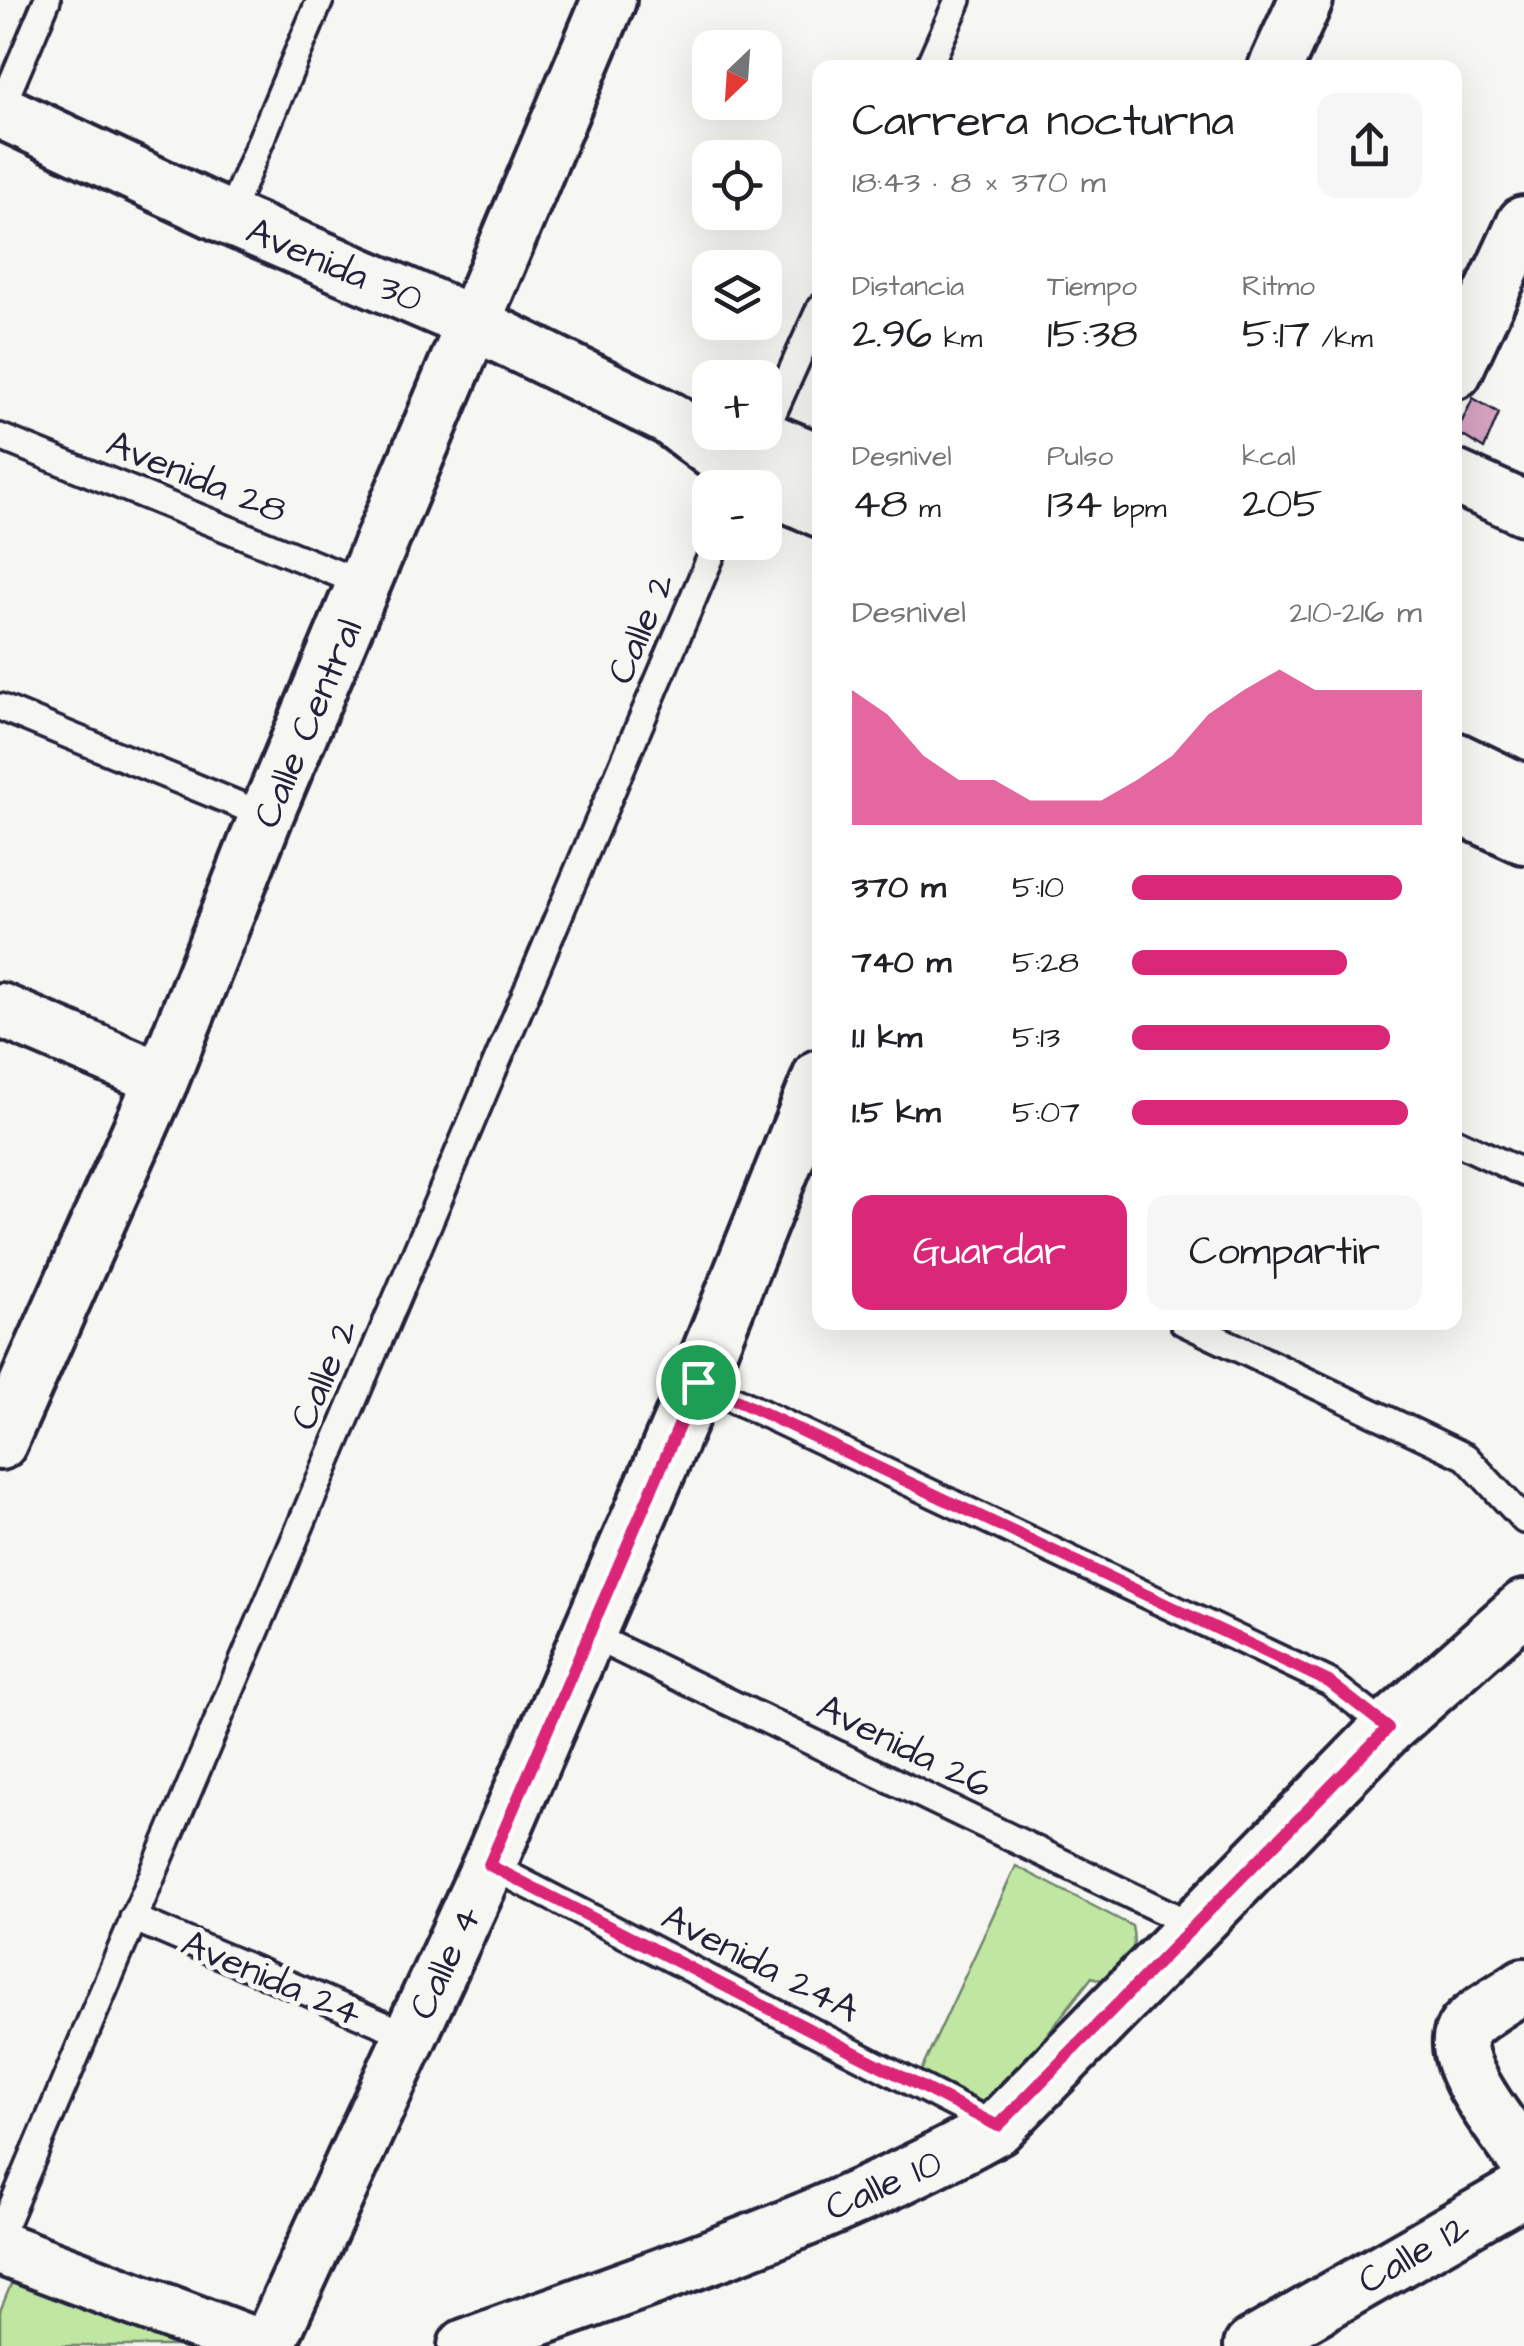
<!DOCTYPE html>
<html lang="es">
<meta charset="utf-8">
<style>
:root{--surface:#fff;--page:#f6f6f6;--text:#202124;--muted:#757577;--accent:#db2777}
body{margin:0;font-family:"Architects Daughter",sans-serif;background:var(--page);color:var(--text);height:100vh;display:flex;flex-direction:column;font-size:38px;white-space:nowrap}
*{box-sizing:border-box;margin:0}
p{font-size:32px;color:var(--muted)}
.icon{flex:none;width:55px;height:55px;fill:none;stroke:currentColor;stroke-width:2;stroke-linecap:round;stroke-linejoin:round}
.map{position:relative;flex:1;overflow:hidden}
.side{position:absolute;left:812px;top:60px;width:650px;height:1270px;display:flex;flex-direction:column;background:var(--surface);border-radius:20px;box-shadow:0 10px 40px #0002}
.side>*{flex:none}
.needle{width:65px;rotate:205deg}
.buttons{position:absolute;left:692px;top:30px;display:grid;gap:20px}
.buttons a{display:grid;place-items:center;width:90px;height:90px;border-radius:20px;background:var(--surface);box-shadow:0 10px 40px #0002;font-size:50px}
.pin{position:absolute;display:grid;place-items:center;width:85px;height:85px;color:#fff;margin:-42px;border:5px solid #fff;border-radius:50%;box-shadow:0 2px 10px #0007}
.round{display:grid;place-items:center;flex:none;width:105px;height:105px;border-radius:20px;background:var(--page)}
.summary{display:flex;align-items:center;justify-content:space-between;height:170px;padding:0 40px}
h1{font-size:45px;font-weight:600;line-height:75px}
.metrics{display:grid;grid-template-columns:repeat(3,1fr);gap:15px;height:170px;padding:10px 40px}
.metrics div{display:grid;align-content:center}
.metrics b{font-size:42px;font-weight:600}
.metrics small{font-size:28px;font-weight:400}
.metrics p{font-size:28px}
.chart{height:280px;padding:20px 40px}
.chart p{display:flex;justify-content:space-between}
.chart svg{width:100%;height:180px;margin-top:10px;fill:var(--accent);opacity:.7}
.button{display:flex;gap:20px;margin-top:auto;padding:20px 40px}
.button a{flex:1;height:115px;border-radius:20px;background:var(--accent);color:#fff;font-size:40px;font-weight:600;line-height:115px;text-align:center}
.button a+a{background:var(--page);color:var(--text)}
ul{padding:0 40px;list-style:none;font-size:32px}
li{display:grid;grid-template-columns:160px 120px 1fr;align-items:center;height:75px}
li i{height:25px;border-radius:12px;background:var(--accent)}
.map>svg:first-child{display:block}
.green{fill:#c0e7a2;stroke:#71846e;stroke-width:2.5}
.building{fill:#d4a2bf;stroke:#22223b;stroke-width:2.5}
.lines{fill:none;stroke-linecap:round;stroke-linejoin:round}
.lane-casing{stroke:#22223b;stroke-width:32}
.street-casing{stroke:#22223b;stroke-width:60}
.lane{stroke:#f6f6f2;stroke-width:25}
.street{stroke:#f6f6f2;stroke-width:52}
.route-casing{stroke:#fff;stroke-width:20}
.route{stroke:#db2777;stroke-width:12}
.labels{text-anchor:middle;stroke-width:10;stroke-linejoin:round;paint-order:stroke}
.street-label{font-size:38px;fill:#22223b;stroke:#f6f6f2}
</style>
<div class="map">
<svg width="1524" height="2346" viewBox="0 0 1524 2346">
<rect width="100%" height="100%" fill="#f6f6f2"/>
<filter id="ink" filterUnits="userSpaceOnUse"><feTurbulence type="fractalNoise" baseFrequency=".01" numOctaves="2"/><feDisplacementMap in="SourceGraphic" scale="20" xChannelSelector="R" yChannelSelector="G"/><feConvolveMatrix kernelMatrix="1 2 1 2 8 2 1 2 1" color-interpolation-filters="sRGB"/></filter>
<g filter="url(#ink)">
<path class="green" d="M1016,1866L1132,1926C1138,1954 1129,1964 1109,1983L1092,1977L1045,2037L1052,2051L985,2103L921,2071Z
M19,2265L214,2346H0V2311Z"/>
<path class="building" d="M1473,398L1499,413L1484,449L1457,432Z"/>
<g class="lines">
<defs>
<path id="lane" d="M928,68L958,0
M0,111L47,0
M228,218L320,0
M765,431L820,308
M0,437L366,585
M0,707L266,816
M1455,1141L1524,1173
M1183,1322L1466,1457L1524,1520
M697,1382L1329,1682L1388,1728
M586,1633L1192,1925
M489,1865L998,2127
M133,1918L410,2036
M0,2235L717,542"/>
<path id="street" d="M1275,68L1306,0
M0,111L228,218L475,324L670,419L745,476L820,510
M1455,372L1524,223
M750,432L820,461
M1455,477L1524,508
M1455,759L1524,792
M1455,805L1524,837
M0,1010L162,1079
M0,1443L162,1079L266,816L609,0
M1524,1985C1506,1998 1480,2011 1465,2027C1441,2056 1507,2133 1524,2159
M0,2248L258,2346
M268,2346L489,1865L697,1382L820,1076
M465,2346C645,2280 831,2221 998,2127L1388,1728L1524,1607
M1251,2346L1524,2189"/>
</defs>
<use href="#lane" class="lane-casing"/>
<use href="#street" class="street-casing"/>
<use href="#lane" class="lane"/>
<use href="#street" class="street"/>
</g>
</g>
<g class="lines" filter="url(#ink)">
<defs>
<path id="route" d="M698,1382L1329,1682L1388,1728L998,2126L489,1865Z"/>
</defs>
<use href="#route" class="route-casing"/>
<use href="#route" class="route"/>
</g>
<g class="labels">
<g class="street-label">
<text transform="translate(335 264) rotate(23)" y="13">Avenida 30</text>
<text transform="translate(197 476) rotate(22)" y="13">Avenida 28</text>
<text transform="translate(640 628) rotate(-67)" y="13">Calle 2</text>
<text transform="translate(307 723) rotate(-67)" y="13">Calle Central</text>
<text transform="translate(323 1374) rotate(-67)" y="13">Calle 2</text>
<text transform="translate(905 1745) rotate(26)" y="13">Avenida 26</text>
<text transform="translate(444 1962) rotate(-65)" y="13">Calle 4</text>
<text transform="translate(761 1962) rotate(27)" y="13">Avenida 24A</text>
<text transform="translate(272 1977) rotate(23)" y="13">Avenida 24</text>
<text transform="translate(883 2184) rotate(-24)" y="13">Calle 10</text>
<text transform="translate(1413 2253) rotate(-30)" y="13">Calle 12</text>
</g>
</g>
</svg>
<div class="buttons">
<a><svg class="needle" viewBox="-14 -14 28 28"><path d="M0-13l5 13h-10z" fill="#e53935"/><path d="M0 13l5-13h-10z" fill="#757577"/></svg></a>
<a><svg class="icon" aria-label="locate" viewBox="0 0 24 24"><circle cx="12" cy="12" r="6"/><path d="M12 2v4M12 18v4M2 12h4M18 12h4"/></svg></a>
<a><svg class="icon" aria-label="layers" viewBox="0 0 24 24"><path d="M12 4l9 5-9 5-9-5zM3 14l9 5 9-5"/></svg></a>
<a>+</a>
<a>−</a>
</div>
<div class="pin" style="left:698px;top:1382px;background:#1e9e55"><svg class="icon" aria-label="arrive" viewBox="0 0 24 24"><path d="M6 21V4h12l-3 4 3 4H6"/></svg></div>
<section class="side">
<div class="summary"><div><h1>Carrera nocturna</h1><p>18:43 · 8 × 370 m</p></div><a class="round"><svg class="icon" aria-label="share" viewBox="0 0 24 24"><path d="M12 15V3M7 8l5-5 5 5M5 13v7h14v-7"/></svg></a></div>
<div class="metrics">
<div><p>Distancia</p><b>2.96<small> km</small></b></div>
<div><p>Tiempo</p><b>15:38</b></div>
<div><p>Ritmo</p><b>5:17<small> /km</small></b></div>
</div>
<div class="metrics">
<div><p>Desnivel</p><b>48<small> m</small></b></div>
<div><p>Pulso</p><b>134<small> bpm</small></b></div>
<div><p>kcal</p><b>205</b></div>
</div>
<div class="chart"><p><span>Desnivel</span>210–216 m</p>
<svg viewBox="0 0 160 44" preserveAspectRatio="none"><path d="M0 44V11L10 17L20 27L30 33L40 33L50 38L60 38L70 38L80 33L90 27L100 17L110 11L120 6L130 11L140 11L150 11L160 11V44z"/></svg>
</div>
<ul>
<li><b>370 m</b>5:10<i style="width:93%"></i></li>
<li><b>740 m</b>5:28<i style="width:74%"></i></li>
<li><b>1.1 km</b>5:13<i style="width:89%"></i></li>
<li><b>1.5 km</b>5:07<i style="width:95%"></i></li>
</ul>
<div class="button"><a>Guardar</a><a>Compartir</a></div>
</section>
</div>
